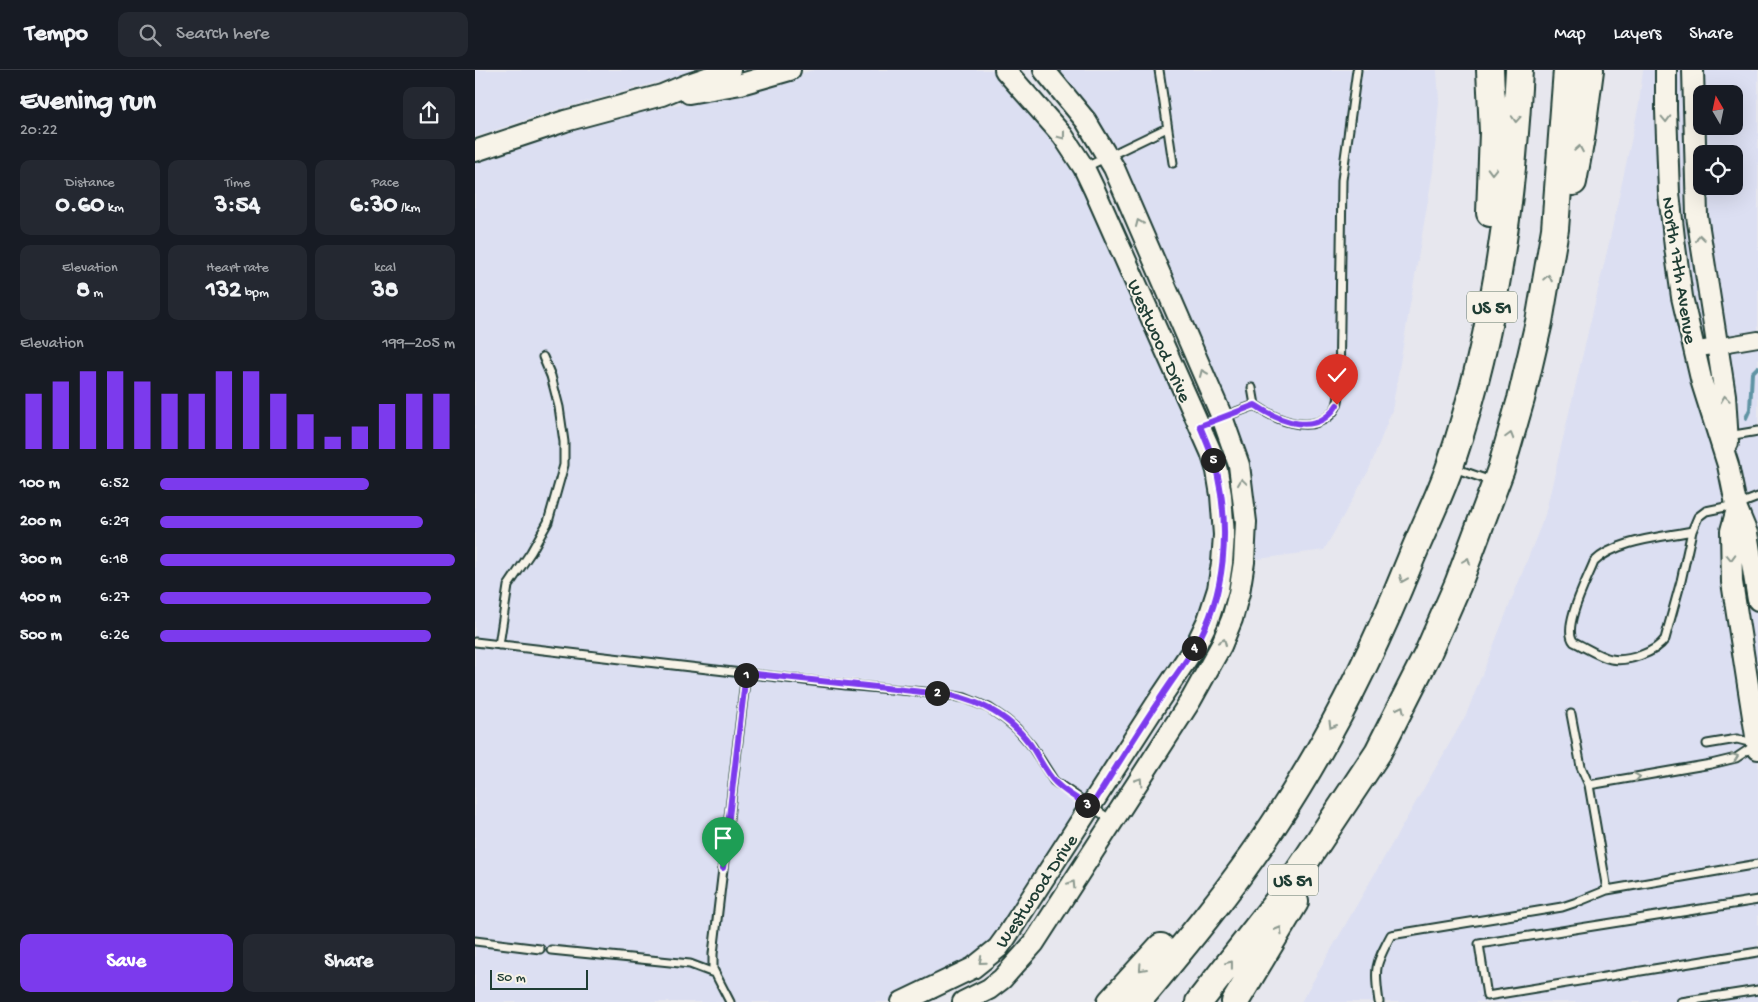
<!DOCTYPE html>
<meta charset="utf-8">
<style>
:root{--surface:#171b24;--page:#242831;--text:#f1f3f6;--muted:#9ea1a6;--line:#363941;--accent:#7c3aed}
body{margin:0;font-family:"Gochi Hand",sans-serif;background:var(--page);color:var(--text);height:100vh;display:flex;flex-direction:column;font-size:19px;white-space:nowrap}
*{box-sizing:border-box;margin:0}
p{font-size:16px;color:var(--muted)}
.icon{flex:none;width:28px;height:28px;fill:none;stroke:currentColor;stroke-width:2;stroke-linecap:round;stroke-linejoin:round}
.map{position:relative;flex:1;overflow:hidden}
.details{display:flex;flex-direction:column;background:var(--surface);width:475px}
.details>*{flex:none}
.needle{width:32px;rotate:351deg}
.fabs{position:absolute;left:1218px;top:15px;display:grid;gap:10px}
.fabs a{display:grid;place-items:center;width:50px;height:50px;border-radius:10px;background:var(--surface);box-shadow:0 5px 20px #0002;font-size:25px}
.scale{position:absolute;left:15px;bottom:12px;width:98px;box-sizing:border-box;padding-left:5px;border:2px solid #1f3d34;border-top:0;font-size:14px;line-height:18px;white-space:nowrap;color:#1f3d34;-webkit-text-stroke:4px #f7f3e8;paint-order:stroke}
.pin{position:absolute;display:grid;place-items:center;width:42px;height:42px;color:#fff;margin:-51px -21px;border-radius:50% 50% 50% 0;rotate:-45deg;box-shadow:0 0 5px #0007}
.pin .icon{rotate:45deg}
.km{position:absolute;width:25px;height:25px;margin:-12px;border-radius:50%;background:#222;color:#fff;font-size:14px;line-height:25px;text-align:center}
.round{display:grid;place-items:center;flex:none;width:52px;height:52px;border-radius:10px;background:var(--page)}
.headline{display:flex;align-items:center;justify-content:space-between;height:85px;padding:0 20px}
h1{font-size:28px;font-weight:700;line-height:38px}
.figures{display:grid;grid-template-columns:repeat(3,1fr);gap:8px;height:85px;padding:5px 20px}
.figures div{display:grid;align-content:center;border-radius:10px;background:var(--page);text-align:center}
.figures b{font-size:25px;font-weight:700}
.figures small{font-size:14px;font-weight:400}
.figures p{font-size:14px}
.chart{height:140px;padding:10px 20px}
.chart p{display:flex;justify-content:space-between}
.chart svg{width:100%;height:90px;margin-top:5px;stroke:var(--accent);stroke-width:6}
.action{display:flex;gap:10px;margin-top:auto;padding:10px 20px}
.action a{flex:1;height:58px;border-radius:10px;background:var(--accent);color:#fff;font-size:20px;font-weight:700;line-height:58px;text-align:center}
.action a+a{background:var(--page);color:var(--text)}
ul{padding:0 20px;list-style:none;font-size:16px}
li{display:grid;grid-template-columns:80px 60px 1fr;align-items:center;height:38px}
li i{height:12px;border-radius:6px;background:var(--accent)}
header{display:flex;align-items:center;gap:30px;box-sizing:border-box;height:70px;padding:0 25px;background:var(--surface);border-bottom:1px solid var(--line)}
header strong{font-size:24px}
nav{display:flex;gap:28px;margin-inline-start:auto;font-size:18px}
.search{width:350px;height:45px;background:var(--page);display:flex;align-items:center;gap:12px;box-sizing:border-box;padding:0 18px;border-radius:10px;color:var(--muted);font-size:19px}
main{display:flex;flex:1;min-height:0}
.map>svg:first-child{display:block}
.built{fill:#dcdff2;fill-rule:evenodd}
.lines{fill:none;stroke-linecap:round;stroke-linejoin:round}
.stream{stroke:#6194a4;stroke-width:4}
.lane-casing{stroke:#1f3d34;stroke-width:11}
.street-casing{stroke:#1f3d34;stroke-width:18}
.secondary-casing{stroke:#1f3d34;stroke-width:24}
.highway-casing{stroke:#1f3d34;stroke-width:30}
.lane{stroke:#f7f3e8;stroke-width:7}
.street{stroke:#f7f3e8;stroke-width:14}
.secondary{stroke:#f7f3e8;stroke-width:20}
.highway{stroke:#f7f3e8;stroke-width:26}
.oneway{stroke:#8b988e}
.route-casing{stroke:#fff;stroke-width:10}
.route{stroke:#7c3aed;stroke-width:6}
.labels{text-anchor:middle;stroke-width:4;stroke-linejoin:round;paint-order:stroke}
.shield{fill:#f7f3e8;stroke:#60746a;stroke-width:1}
.shield-label{font-size:18px;font-weight:bold;fill:#1f3d34}
.street-label{font-size:19px;fill:#1f3d34;stroke:#f7f3e8}
</style>
<header>
<strong>Tempo</strong>
<div class="search"><svg class="icon" aria-label="search" viewBox="0 0 24 24"><circle cx="10" cy="10" r="6"/><path d="M15 15l6 6"/></svg>Search here</div>
<nav><a>Map</a><a>Layers</a><a>Share</a></nav>
</header>
<main>
<section class="details">
<div class="headline"><div><h1>Evening run</h1><p>20:22</p></div><a class="round"><svg class="icon" aria-label="share" viewBox="0 0 24 24"><path d="M12 15V3M7 8l5-5 5 5M5 13v7h14v-7"/></svg></a></div>
<div class="figures">
<div><p>Distance</p><b>0.60<small> km</small></b></div>
<div><p>Time</p><b>3:54</b></div>
<div><p>Pace</p><b>6:30<small> /km</small></b></div>
</div>
<div class="figures">
<div><p>Elevation</p><b>8<small> m</small></b></div>
<div><p>Heart rate</p><b>132<small> bpm</small></b></div>
<div><p>kcal</p><b>38</b></div>
</div>
<div class="chart"><p><span>Elevation</span>199–205 m</p>
<svg viewBox="0 0 160 44" preserveAspectRatio="none"><path d="M5 44V17M15 44V11M25 44V6M35 44V6M45 44V11M55 44V17M65 44V17M75 44V6M85 44V6M95 44V17M105 44V27M115 44V38M125 44V33M135 44V22M145 44V17M155 44V17"/></svg>
</div>
<ul>
<li><b>100 m</b>6:52<i style="width:71%"></i></li>
<li><b>200 m</b>6:29<i style="width:89%"></i></li>
<li><b>300 m</b>6:18<i style="width:100%"></i></li>
<li><b>400 m</b>6:27<i style="width:92%"></i></li>
<li><b>500 m</b>6:26<i style="width:92%"></i></li>
</ul>
<div class="action"><a>Save</a><a>Share</a></div>
</section>
<div class="map">
<svg width="1283" height="932" viewBox="0 0 1283 932">
<rect width="100%" height="100%" fill="#e7e7ee"/>
<filter id="ink" filterUnits="userSpaceOnUse"><feTurbulence type="fractalNoise" baseFrequency=".02" numOctaves="2"/><feDisplacementMap in="SourceGraphic" scale="10" xChannelSelector="R" yChannelSelector="G"/><feConvolveMatrix kernelMatrix="1 2 1 2 8 2 1 2 1" color-interpolation-filters="sRGB"/></filter>
<g filter="url(#ink)">
<path class="built" d="M0,0H227L73,42L0,67Z
M339,0H519L583,75L600,100L720,362L738,420L740,496L721,558L683,619L664,639L648,664L592,762L555,820L508,882L411,932H0V89L77,63L245,25Z
M581,0H962L964,31L958,101L917,340L894,400L849,480L776,490L763,375Z
M1168,0H1283V932H826L991,645L1070,445L1134,173L1164,34ZM1226,24H1259V56H1226ZM1226,84H1259V116H1226Z"/>
<g class="lines">
<path class="stream" d="M1271,348L1275,339L1277,303L1283,297"/>
<defs>
<path id="lane" d="M684,0L698,93
M611,97L692,58
M777,318L780,335C800,349 832,364 854,346C862,339 864,332 864,322L867,110L882,0
M727,355L780,335
M1253,366L1283,361
M979,398L1016,411
M1217,461C1188,467 1141,470 1119,492C1113,508 1086,558 1099,572C1110,577 1125,587 1136,589C1153,592 1180,583 1190,569L1206,511L1217,461L1223,447L1231,441L1265,434L1283,427
M0,572L371,615L459,623L490,628L514,638L530,649L542,659L556,675L579,711L636,750
M24,575L33,516L56,482L73,452L89,395V372L84,337L76,306L68,287
M1096,644L1106,697L1114,715L1132,820
M1114,715L1236,694L1261,688L1282,674L1262,669L1232,674
M1283,830L1004,874L1012,926L1283,882
M0,871L65,879
M76,880L215,894L239,903
M255,932L238,899V884L271,603
M904,932C899,898 900,895 916,865L1087,837L1105,831L1132,820L1283,794
M1206,932L1283,920"/>
<path id="street" d="M1218,280L1283,269"/>
<path id="secondary" d="M1191,0V40L1194,123L1200,177L1207,227L1227,313L1253,395L1262,439L1272,463L1283,530
M1218,0L1222,146L1250,325L1253,373
M214,23L266,14L315,0
M0,81L90,51L187,25L211,15L255,0
M1262,439L1256,461L1257,512L1283,679
M427,932L498,898L523,878L531,867L682,633L721,575L733,550L743,519L747,493L749,465L746,425L742,401L736,382L619,119L609,98L588,66L530,0
M488,932L514,919L527,909L559,873L716,630L746,576L757,549L764,523L769,492L771,452L764,395L747,347L639,98L611,51L569,0"/>
<path id="highway" d="M1098,112L1106,68L1115,0
M1015,143L1018,62L1015,0
M636,932L686,877
M662,932C710,875 757,818 798,756C853,673 898,583 935,491C948,459 964,428 975,396C1018,269 1038,133 1044,0
M724,932L810,822L903,682L952,585L983,514L1026,399L1046,329L1064,252L1080,159L1092,0
M760,932L820,832"/>
</defs>
<use href="#lane" class="lane-casing"/>
<use href="#street" class="street-casing"/>
<use href="#secondary" class="secondary-casing"/>
<use href="#highway" class="highway-casing"/>
<use href="#lane" class="lane"/>
<use href="#street" class="street"/>
<use href="#secondary" class="secondary"/>
<use href="#highway" class="highway"/>
</g>
<defs><path id="oneway-chevron" d="M-2-3.5L2.5 0L-2 3.5" fill="none" stroke-width="1.6" stroke-linecap="round" stroke-linejoin="round" transform="scale(1.25)"/></defs>
<g class="oneway">
<use href="#oneway-chevron" transform="translate(1041 49) rotate(94)"/>
<use href="#oneway-chevron" transform="translate(1191 49) rotate(88)"/>
<use href="#oneway-chevron" transform="translate(587 66) rotate(53)"/>
<use href="#oneway-chevron" transform="translate(1104 79) rotate(-80)"/>
<use href="#oneway-chevron" transform="translate(1017 101) rotate(91)"/>
<use href="#oneway-chevron" transform="translate(664 153) rotate(-113)"/>
<use href="#oneway-chevron" transform="translate(1225 168) rotate(-98)"/>
<use href="#oneway-chevron" transform="translate(1073 208) rotate(-79)"/>
<use href="#oneway-chevron" transform="translate(728 303) rotate(-113)"/>
<use href="#oneway-chevron" transform="translate(1250 329) rotate(-98)"/>
<use href="#oneway-chevron" transform="translate(1035 366) rotate(-74)"/>
<use href="#oneway-chevron" transform="translate(767 412) rotate(-98)"/>
<use href="#oneway-chevron" transform="translate(1256 487) rotate(88)"/>
<use href="#oneway-chevron" transform="translate(992 491) rotate(-69)"/>
<use href="#oneway-chevron" transform="translate(928 509) rotate(112)"/>
<use href="#oneway-chevron" transform="translate(748 572) rotate(-67)"/>
<use href="#oneway-chevron" transform="translate(926 639) rotate(-63)"/>
<use href="#oneway-chevron" transform="translate(857 655) rotate(120)"/>
<use href="#oneway-chevron" transform="translate(1260 687) rotate(-20)"/>
<use href="#oneway-chevron" transform="translate(1162 707) rotate(-9)"/>
<use href="#oneway-chevron" transform="translate(664 711) rotate(-57)"/>
<use href="#oneway-chevron" transform="translate(597 814) rotate(-57)"/>
<use href="#oneway-chevron" transform="translate(804 860) rotate(-60)"/>
<use href="#oneway-chevron" transform="translate(507 891) rotate(141)"/>
<use href="#oneway-chevron" transform="translate(755 894) rotate(-52)"/>
<use href="#oneway-chevron" transform="translate(667 898) rotate(132)"/>
</g>
</g>
<g class="lines" filter="url(#ink)">
<defs>
<path id="route" d="M248,798L271,603L475,625C507,632 535,647 555,674C564,687 570,702 581,713C591,723 604,730 616,737C638,702 660,666 683,632C695,613 709,595 721,575C751,524 755,459 742,402C738,386 731,371 725,356L780,335C805,352 842,367 862,335"/>
</defs>
<use href="#route" class="route-casing"/>
<use href="#route" class="route"/>
</g>
<g class="labels">
<g class="shield">
<rect x="992" y="221.5" width="50" height="31" rx="4"/>
<rect x="793" y="794.5" width="50" height="31" rx="4"/>
</g>
<g class="shield-label">
<text x="1017" y="243">US 51</text>
<text x="818" y="816">US 51</text>
</g>
<g class="street-label">
<text transform="translate(1206 200) rotate(81)" y="7">North 17th Avenue</text>
<text transform="translate(686 270) rotate(66)" y="7">Westwood Drive</text>
<text transform="translate(560 820) rotate(-56)" y="7">Westwood Drive</text>
</g>
</g>
</svg>
<div class="fabs">
<a><svg class="needle" viewBox="-14 -14 28 28"><path d="M0-13l5 13h-10z" fill="#e53935"/><path d="M0 13l5-13h-10z" fill="#9ea1a6"/></svg></a>
<a><svg class="icon" aria-label="locate" viewBox="0 0 24 24"><circle cx="12" cy="12" r="6"/><path d="M12 2v4M12 18v4M2 12h4M18 12h4"/></svg></a>
</div>
<div class="scale">50 m</div>
<div class="pin" style="left:248px;top:798px;background:#1e9e55"><svg class="icon" aria-label="arrive" viewBox="0 0 24 24"><path d="M6 21V4h12l-3 4 3 4H6"/></svg></div>
<div class="pin" style="left:862px;top:335px;background:#d93025"><svg class="icon" aria-label="check" viewBox="0 0 24 24"><path d="M5 12l5 5 9-10"/></svg></div>
<b class="km" style="left:271px;top:605px">1</b>
<b class="km" style="left:462px;top:623px">2</b>
<b class="km" style="left:612px;top:735px">3</b>
<b class="km" style="left:719px;top:578px">4</b>
<b class="km" style="left:738px;top:390px">5</b>
</div>
</main>
